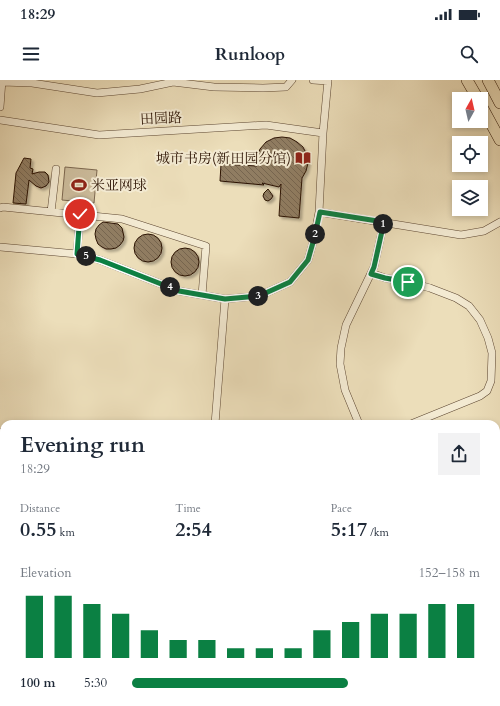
<!DOCTYPE html>
<meta charset="utf-8">
<style>
:root{--surface:#fff;--page:#f2f2f3;--text:#1f2937;--muted:#747a83;--accent:#0b8043}
body{margin:0;font-family:Cardo,"Noto Serif SC",serif;background:var(--page);color:var(--text);height:100vh;display:flex;flex-direction:column;font-size:15px;white-space:nowrap}
*{box-sizing:border-box;margin:0}
p{font-size:13px;color:var(--muted)}
.icon{flex:none;width:22px;height:22px;fill:none;stroke:currentColor;stroke-width:2;stroke-linecap:round;stroke-linejoin:round}
.map{position:relative;flex:1;overflow:hidden}
.side{position:absolute;left:0px;top:340px;width:500px;height:286px;display:flex;flex-direction:column;background:var(--surface);border-radius:12px 12px 0 0;box-shadow:0 2px 6px #0003}
.side>*{flex:none}
.needle{width:26px;rotate:8deg}
.tools{position:absolute;left:452px;top:12px;display:grid;gap:8px}
.tools a{display:grid;place-items:center;width:36px;height:36px;border-radius:0px;background:var(--surface);box-shadow:0 2px 6px #0003;font-size:20px}
.pin{position:absolute;display:grid;place-items:center;width:34px;height:34px;color:#fff;margin:-17px;border:2px solid #fff;border-radius:50%;box-shadow:0 1px 4px #0007}
.km{position:absolute;width:20px;height:20px;margin:-10px;border-radius:50%;background:#222;color:#fff;font-size:11px;line-height:20px;text-align:center}
.round{display:grid;place-items:center;flex:none;width:42px;height:42px;border-radius:0px;background:var(--page)}
.headline{display:flex;align-items:center;justify-content:space-between;height:68px;padding:0 20px}
h1{font-size:22px;font-weight:600;line-height:30px}
.metrics{display:grid;grid-template-columns:repeat(3,1fr);gap:6px;height:68px;padding:4px 20px}
.metrics div{display:grid;align-content:center}
.metrics b{font-size:20px;font-weight:600}
.metrics small{font-size:11px;font-weight:400}
.metrics p{font-size:11px}
.chart{height:112px;padding:8px 20px}
.chart p{display:flex;justify-content:space-between}
.chart svg{width:100%;height:72px;margin-top:4px;stroke:var(--accent);stroke-width:6}
ul{padding:0 20px;list-style:none;font-size:13px}
li{display:grid;grid-template-columns:64px 48px 1fr;align-items:center;height:30px}
li i{height:10px;border-radius:5px;background:var(--accent)}
.status{display:flex;justify-content:space-between;align-items:center;height:28px;padding:0 20px;background:var(--surface);direction:ltr}
.status svg{height:11px;fill:currentColor}
header{display:flex;justify-content:space-between;align-items:center;height:52px;padding:0 20px;background:var(--surface);font-size:18px;font-weight:600}
.map>svg:first-child{display:block}
.grass{fill:#cbbb9b;stroke:#7c674f}
.water{fill:url(#water-waves);stroke:#78634c}
.building{fill:url(#building-back-hatch);stroke:#2c1303;filter:url(#shadow)}
.lines{fill:none;stroke-linecap:round;stroke-linejoin:round}
.service-casing{stroke:#5c4631;stroke-width:5}
.minor-casing{stroke:#5c4631;stroke-width:8}
.tertiary-casing{stroke:#5c4631;stroke-width:10}
.primary-casing{stroke:#2c1303;stroke-width:12}
.service{stroke:#f3ead2;stroke-width:3.5}
.minor{stroke:#f3ead2;stroke-width:7}
.tertiary{stroke:#f3ead2;stroke-width:9}
.primary{stroke:#ecdeba;stroke-width:11}
.route-casing{stroke:#fff;stroke-width:8}
.route{stroke:#0b8043;stroke-width:5}
.labels{text-anchor:middle;stroke-width:4;stroke-linejoin:round;paint-order:stroke}
.street-label{font-size:14px;fill:#2c1303;stroke:#f3ead2}
.poi-label{font-size:14px;fill:#2c1303;stroke:#f3ead2;text-anchor:end}
</style>
<div class="status"><b>18:29</b><svg viewBox="0 0 49 12"><path d="M0 12V9h3v3zM5 12V6h3v6zM10 12V3h3v9zM15 12V0h3v12zM26 1h20v11H26zM47 4h2v5h-2z"/></svg></div>
<header><svg class="icon" aria-label="menu" viewBox="0 0 24 24"><path d="M4 6h16M4 12h16M4 18h16"/></svg>Runloop<svg class="icon" aria-label="search" viewBox="0 0 24 24"><circle cx="10" cy="10" r="6"/><path d="M15 15l6 6"/></svg></header>
<div class="map">
<svg width="500" height="626" viewBox="0 0 500 626">
<defs>
<pattern id="water-waves" width="16" height="10" patternUnits="userSpaceOnUse"><rect width="16" height="10" fill="#ab997c"/><path d="M0 5q4-4 8 0t8 0" fill="none" stroke="#8b7c63"/></pattern>
<pattern id="building-back-hatch" width="6" height="6" patternUnits="userSpaceOnUse"><rect width="6" height="6" fill="#907d62"/><path d="M-1 5l2 2M0 0l6 6M5-1l2 2" fill="none" stroke="#76654f"/></pattern>
<filter id="shadow"><feDropShadow dx="2.5" dy="2.5" stdDeviation="1" flood-color="#0004"/></filter>
</defs>
<rect width="100%" height="100%" fill="#ecdeba"/>
<filter id="stains"><feTurbulence type="fractalNoise" baseFrequency=".005" numOctaves="4"/><feColorMatrix values="0 0 0 0 .2 0 0 0 0 .09 0 0 0 0 .02 0 0 0 .5 -.17"/></filter>
<radialGradient id="worn" r=".72"><stop offset=".6" stop-color="#630" stop-opacity="0"/><stop offset="1" stop-color="#630" stop-opacity=".3"/></radialGradient>
<path class="grass" d="M65,87L97,90L94,123L62,120Z"/>
<path class="water" d="M0,381L4,384V406L0,404Z
M496,447L500,448V468L496,467Z
M58,622H121L122,626H58Z"/>
<path class="building" d="M282,57L290,58L297,62L303,67L307,75L308,83L306,91L302,98L299,138L279,136L281,104L279,107L262,103L264,105L220,101L221,84L257,86V77L260,69L266,62L274,58Z
M24,78L31,79L30,88L33,89L32,94L39,92H45L48,95L49,102L46,106L41,108L36,106L29,100L26,124L13,123L16,93Z
M268,109L273,116L271,119L268,121L265,120L263,116L264,113Z
M103,142L118,144L122,148L124,157L123,161L120,165L116,168L111,169H106L102,167L98,164L96,159L95,154L96,149L99,145Z
M134 168a14 14 0 1 1 28 0a14 14 0 1 1-28 0Z
M171 182a14 14 0 1 1 28 0a14 14 0 1 1-28 0Z"/>
<g class="lines">
<defs>
<path id="service" d="M0,386L4,380
M0,531L4,534"/>
<path id="minor" d="M313,0L328,1
M2,2L32,3L97,13L140,9L173,2L214,7L263,8L286,7L292,0
M0,27L2,0
M0,40L99,55L266,45L323,53
M0,128L3,127L122,139L206,166L202,215
M51,132L56,89
M319,132L461,155L484,151L500,142
M0,167L77,174L100,180L179,211L225,219L259,216L290,202L308,180L314,159L319,132L323,53L328,0
M77,174L80,134
M371,193L385,198L408,202L430,208L456,218L469,226L480,240L488,258L492,273L491,301L487,311L480,316L411,344
M215,344L225,219
M359,344L345,310L340,284L341,268L346,245L374,187L384,142
M496,594H500
M490,626L491,622"/>
<path id="tertiary" d="M0,353L4,357
M496,383L500,382
M0,558L4,559
M244,622L257,626"/>
<path id="primary" d="M467,0L478,19
M488,0L500,23
M481,25L500,60"/>
</defs>
<use href="#service" class="service-casing"/>
<use href="#minor" class="minor-casing"/>
<use href="#tertiary" class="tertiary-casing"/>
<use href="#primary" class="primary-casing"/>
<use href="#service" class="service"/>
<use href="#minor" class="minor"/>
<use href="#tertiary" class="tertiary"/>
<use href="#primary" class="primary"/>
</g>
<g class="lines">
<defs>
<path id="route" d="M80,134L77,174L100,180L179,211L225,219L259,216L290,202L308,180L314,159L320,132L384,142L374,187L371,194L385,198L408,202"/>
</defs>
<use href="#route" class="route-casing"/>
<use href="#route" class="route"/>
</g>
<defs>
<symbol id="library-bare" viewBox="-9 -9 18 18"><path d="M-6-4Q-3-5.5-.7-3.5V5Q-3 3-6 4ZM6-4Q3-5.5 .7-3.5V5Q3 3 6 4Z" fill="#8f2418" stroke="#f3ead2" stroke-width="2.5" paint-order="stroke"/></symbol>
<symbol id="stadium-bare" viewBox="-9 -9 18 18"><path d="M0-5a6.5 5 0 1 0 0 10a6.5 5 0 1 0 0-10ZM-3.5-1.8h7v3.6h-7Z" fill="#8f2418" stroke="#f3ead2" stroke-width="2.5" paint-order="stroke"/></symbol>
</defs>
<g fill-rule="evenodd">
<use href="#library-bare" x="292" y="67" width="22" height="22"/>
<use href="#stadium-bare" x="68" y="94" width="22" height="22"/>
</g>
<g class="labels">
<g class="street-label">
<text transform="translate(161 38) rotate(-3)" y="5">田园路</text>
</g>
<g class="poi-label">
<text x="291" y="83">城市书房(新田园分馆)</text>
<text x="91" y="110" text-anchor="start">米亚网球</text>
</g>
</g>
<rect width="100%" height="100%" filter="url(#stains)"/>
<rect width="100%" height="100%" fill="url(#worn)"/>
</svg>
<div class="tools">
<a><svg class="needle" viewBox="-14 -14 28 28"><path d="M0-13l5 13h-10z" fill="#e53935"/><path d="M0 13l5-13h-10z" fill="#747a83"/></svg></a>
<a><svg class="icon" aria-label="locate" viewBox="0 0 24 24"><circle cx="12" cy="12" r="6"/><path d="M12 2v4M12 18v4M2 12h4M18 12h4"/></svg></a>
<a><svg class="icon" aria-label="layers" viewBox="0 0 24 24"><path d="M12 4l9 5-9 5-9-5zM3 14l9 5 9-5"/></svg></a>
</div>
<div class="pin" style="left:408px;top:202px;background:#1e9e55"><svg class="icon" aria-label="arrive" viewBox="0 0 24 24"><path d="M6 21V4h12l-3 4 3 4H6"/></svg></div>
<div class="pin" style="left:80px;top:134px;background:#d93025"><svg class="icon" aria-label="check" viewBox="0 0 24 24"><path d="M5 12l5 5 9-10"/></svg></div>
<b class="km" style="left:383px;top:144px">1</b>
<b class="km" style="left:315px;top:154px">2</b>
<b class="km" style="left:258px;top:216px">3</b>
<b class="km" style="left:170px;top:207px">4</b>
<b class="km" style="left:86px;top:176px">5</b>
<section class="side">
<div class="headline"><div><h1>Evening run</h1><p>18:29</p></div><a class="round"><svg class="icon" aria-label="share" viewBox="0 0 24 24"><path d="M12 15V3M7 8l5-5 5 5M5 13v7h14v-7"/></svg></a></div>
<div class="metrics">
<div><p>Distance</p><b>0.55<small> km</small></b></div>
<div><p>Time</p><b>2:54</b></div>
<div><p>Pace</p><b>5:17<small> /km</small></b></div>
</div>
<div class="chart"><p><span>Elevation</span>152–158 m</p>
<svg viewBox="0 0 160 44" preserveAspectRatio="none"><path d="M5 44V6M15 44V6M25 44V11M35 44V17M45 44V27M55 44V33M65 44V33M75 44V38M85 44V38M95 44V38M105 44V27M115 44V22M125 44V17M135 44V17M145 44V11M155 44V11"/></svg>
</div>
<ul>
<li><b>100 m</b>5:30<i style="width:62%"></i></li>
</ul>
</section>
</div>
